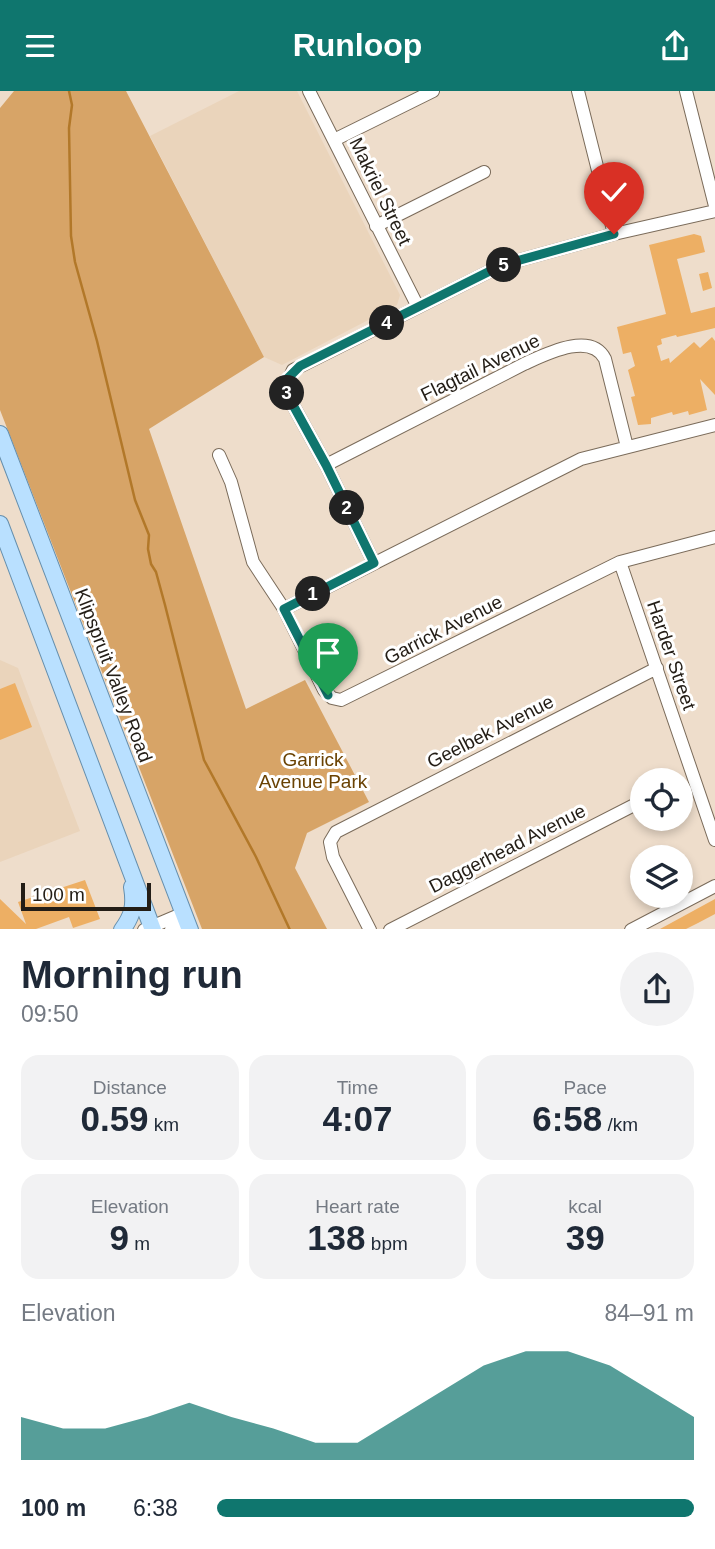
<!DOCTYPE html>
<meta charset="utf-8">
<style>
:root{--surface:#fff;--page:#f2f2f3;--text:#1f2937;--muted:#747a83;--accent:#0f766e}
body{margin:0;font-family:Arial,sans-serif;background:var(--page);color:var(--text);height:100vh;display:flex;flex-direction:column;font-size:26px;white-space:nowrap}
*{box-sizing:border-box;margin:0}
p{font-size:23px;color:var(--muted)}
.icon{flex:none;width:38px;height:38px;fill:none;stroke:currentColor;stroke-width:2;stroke-linecap:round;stroke-linejoin:round}
.map{position:relative;height:838px;overflow:hidden}
.drawer{display:flex;flex-direction:column;background:var(--surface);flex:1}
.drawer>*{flex:none}
.fabs{position:absolute;left:630px;top:677px;display:grid;gap:14px}
.fabs a{display:grid;place-items:center;width:63px;height:63px;border-radius:50%;background:var(--surface);box-shadow:0 4px 10px #0003;font-size:35px}
.scale{position:absolute;left:21px;bottom:18px;width:130px;box-sizing:border-box;padding-left:7px;border:4px solid #231d16;border-top:0;font-size:19px;line-height:24px;white-space:nowrap;color:#231d16;-webkit-text-stroke:5px #fff;paint-order:stroke}
.pin{position:absolute;display:grid;place-items:center;width:60px;height:60px;color:#fff;margin:-72px -30px;border-radius:50% 50% 50% 0;rotate:-45deg;box-shadow:0 0 7px #0007}
.pin .icon{rotate:45deg}
.km{position:absolute;width:35px;height:35px;margin:-18px;border-radius:50%;background:#222;color:#fff;font-size:19px;line-height:35px;text-align:center}
.round{display:grid;place-items:center;flex:none;width:74px;height:74px;border-radius:37px;background:var(--page)}
.headline{display:flex;align-items:center;justify-content:space-between;height:119px;padding:0 21px}
h1{font-size:38px;font-weight:700;line-height:52px}
.figures{display:grid;grid-template-columns:repeat(3,1fr);gap:10px;height:119px;padding:7px 21px}
.figures div{display:grid;align-content:center;border-radius:18px;background:var(--page);text-align:center}
.figures b{font-size:35px;font-weight:700}
.figures small{font-size:19px;font-weight:400}
.figures p{font-size:19px}
.chart{height:196px;padding:14px 21px}
.chart p{display:flex;justify-content:space-between}
.chart svg{width:100%;height:126px;margin-top:7px;fill:var(--accent);opacity:.7}
ul{padding:0 21px;list-style:none;font-size:23px}
li{display:grid;grid-template-columns:112px 84px 1fr;align-items:center;height:52px}
li i{height:18px;border-radius:9px;background:var(--accent)}
header{display:flex;justify-content:space-between;align-items:center;height:91px;padding:0 21px;background:var(--accent);color:#fff;font-size:32px;font-weight:700}
.map>svg:first-child{display:block}
.built{fill:#ead4bb}
.green{fill:#d7a467}
.lines{fill:none;stroke-linecap:round;stroke-linejoin:round}
.stream{stroke:#b27829;stroke-width:2.5}
.building{fill:#edaf64}
.minor-casing{stroke:#7a6b5a;stroke-width:14}
.major-casing{stroke:#668fad;stroke-width:18}
.minor{stroke:#fff;stroke-width:12}
.major{stroke:#b9e0ff;stroke-width:16}
.route-casing{stroke:#fff;stroke-width:14}
.route{stroke:#0f766e;stroke-width:9}
.labels{text-anchor:middle;stroke-width:6;stroke-linejoin:round;paint-order:stroke}
.street-label{font-size:19px;fill:#231d16;stroke:#fff}
.park-label{font-size:19px;fill:#6a4203;stroke:#fff}
</style>
<header><svg class="icon" aria-label="menu" viewBox="0 0 24 24"><path d="M4 6h16M4 12h16M4 18h16"/></svg>Runloop<svg class="icon" aria-label="share" viewBox="0 0 24 24"><path d="M12 15V3M7 8l5-5 5 5M5 13v7h14v-7"/></svg></header>
<div class="map">
<svg width="715" height="839" viewBox="0 0 715 839">
<rect width="100%" height="100%" fill="#eeddcb"/>
<path class="built" d="M239,0H297L400,204L397,214L282,274L264,266L150,45Z
M0,569L18,577L80,740L0,771Z"/>
<path class="green" d="M14,0H126L264,266L149,338L246,618L305,589L369,711L307,742L295,777L327,838H202L0,319V17Z"/>
<g class="lines">
<path class="stream" d="M69,0L72,14L69,37L71,145L75,171L97,250L135,409L149,444L148,458L151,473L156,481L165,514L204,669L256,766L290,839"/>
</g>
<path class="building" d="M694,143L701,145L705,161L677,168L691,222L715,216V237L677,246L676,244L661,248L662,253L657,255L661,270L669,267L670,272L694,251L700,257L712,246L715,250V304L700,288L707,319L689,324L688,320L673,324L672,321L651,327V333L638,334L631,306L635,305L628,279L635,275L631,261L623,263L617,236L666,223L649,154Z
M708,181L712,197L703,200L699,183Z
M15,592L32,636L0,649V598Z
M85,789L100,828L73,837L69,826L36,838H0V808L26,833L18,811Z
M715,808V823L698,832L686,838H660Z"/>
<g class="lines">
<defs>
<path id="minor" d="M309,0L418,216
M578,0L614,143
M686,0L715,115
M334,49L433,0
M376,135L484,81
M715,334L581,368L284,518L324,599L332,607L341,609L620,471L715,446
M219,364L231,391L253,471L284,518
M326,374L524,273C546,263 591,240 605,268L627,356
M620,471L715,749
M374,472L326,374L288,305L286,294L293,279L502,174L614,143L715,120
M144,839L184,822
M171,839L187,831
M370,839L333,766L330,751L336,741L657,577
M390,839L642,710
M631,839L715,795"/>
<path id="major" d="M0,343L190,839
M0,433L153,839
M122,839C133,824 135,814 132,796"/>
</defs>
<use href="#minor" class="minor-casing"/>
<use href="#major" class="major-casing"/>
<use href="#minor" class="minor"/>
<use href="#major" class="major"/>
</g>
<g class="lines">
<defs>
<path id="route" d="M328,604L284,518L374,472L326,374L288,305L286,298L287,288L300,275L502,174L614,143"/>
</defs>
<use href="#route" class="route-casing"/>
<use href="#route" class="route"/>
</g>
<g class="labels">
<g class="street-label">
<text transform="translate(381 100) rotate(64)" y="7">Makriel Street</text>
<text transform="translate(480 276) rotate(-26)" y="7">Flagtail Avenue</text>
<text transform="translate(443 538) rotate(-27)" y="7">Garrick Avenue</text>
<text transform="translate(672 564) rotate(71)" y="7">Harder Street</text>
<text transform="translate(114 584) rotate(69)" y="7">Klipspruit Valley Road</text>
<text transform="translate(490 640) rotate(-27)" y="7">Geelbek Avenue</text>
<text transform="translate(507 757) rotate(-27)" y="7">Daggerhead Avenue</text>
</g>
<g class="park-label">
<text x="313" y="675">Garrick<tspan x="313" dy="22">Avenue Park</tspan></text>
</g>
</g>
</svg>
<div class="fabs">
<a><svg class="icon" aria-label="locate" viewBox="0 0 24 24"><circle cx="12" cy="12" r="6"/><path d="M12 2v4M12 18v4M2 12h4M18 12h4"/></svg></a>
<a><svg class="icon" aria-label="layers" viewBox="0 0 24 24"><path d="M12 4l9 5-9 5-9-5zM3 14l9 5 9-5"/></svg></a>
</div>
<div class="scale">100 m</div>
<div class="pin" style="left:328px;top:604px;background:#1e9e55"><svg class="icon" aria-label="arrive" viewBox="0 0 24 24"><path d="M6 21V4h12l-3 4 3 4H6"/></svg></div>
<div class="pin" style="left:614px;top:143px;background:#d93025"><svg class="icon" aria-label="check" viewBox="0 0 24 24"><path d="M5 12l5 5 9-10"/></svg></div>
<b class="km" style="left:313px;top:503px">1</b>
<b class="km" style="left:347px;top:417px">2</b>
<b class="km" style="left:287px;top:302px">3</b>
<b class="km" style="left:387px;top:232px">4</b>
<b class="km" style="left:504px;top:174px">5</b>
</div>
<section class="drawer">
<div class="headline"><div><h1>Morning run</h1><p>09:50</p></div><a class="round"><svg class="icon" aria-label="share" viewBox="0 0 24 24"><path d="M12 15V3M7 8l5-5 5 5M5 13v7h14v-7"/></svg></a></div>
<div class="figures">
<div><p>Distance</p><b>0.59<small> km</small></b></div>
<div><p>Time</p><b>4:07</b></div>
<div><p>Pace</p><b>6:58<small> /km</small></b></div>
</div>
<div class="figures">
<div><p>Elevation</p><b>9<small> m</small></b></div>
<div><p>Heart rate</p><b>138<small> bpm</small></b></div>
<div><p>kcal</p><b>39</b></div>
</div>
<div class="chart"><p><span>Elevation</span>84–91 m</p>
<svg viewBox="0 0 160 44" preserveAspectRatio="none"><path d="M0 44V29L10 33L20 33L30 29L40 24L50 29L60 33L70 38L80 38L90 29L100 20L110 11L120 6L130 6L140 11L150 20L160 29V44z"/></svg>
</div>
<ul>
<li><b>100 m</b>6:38<i style="width:100%"></i></li>
</ul>
</section>
